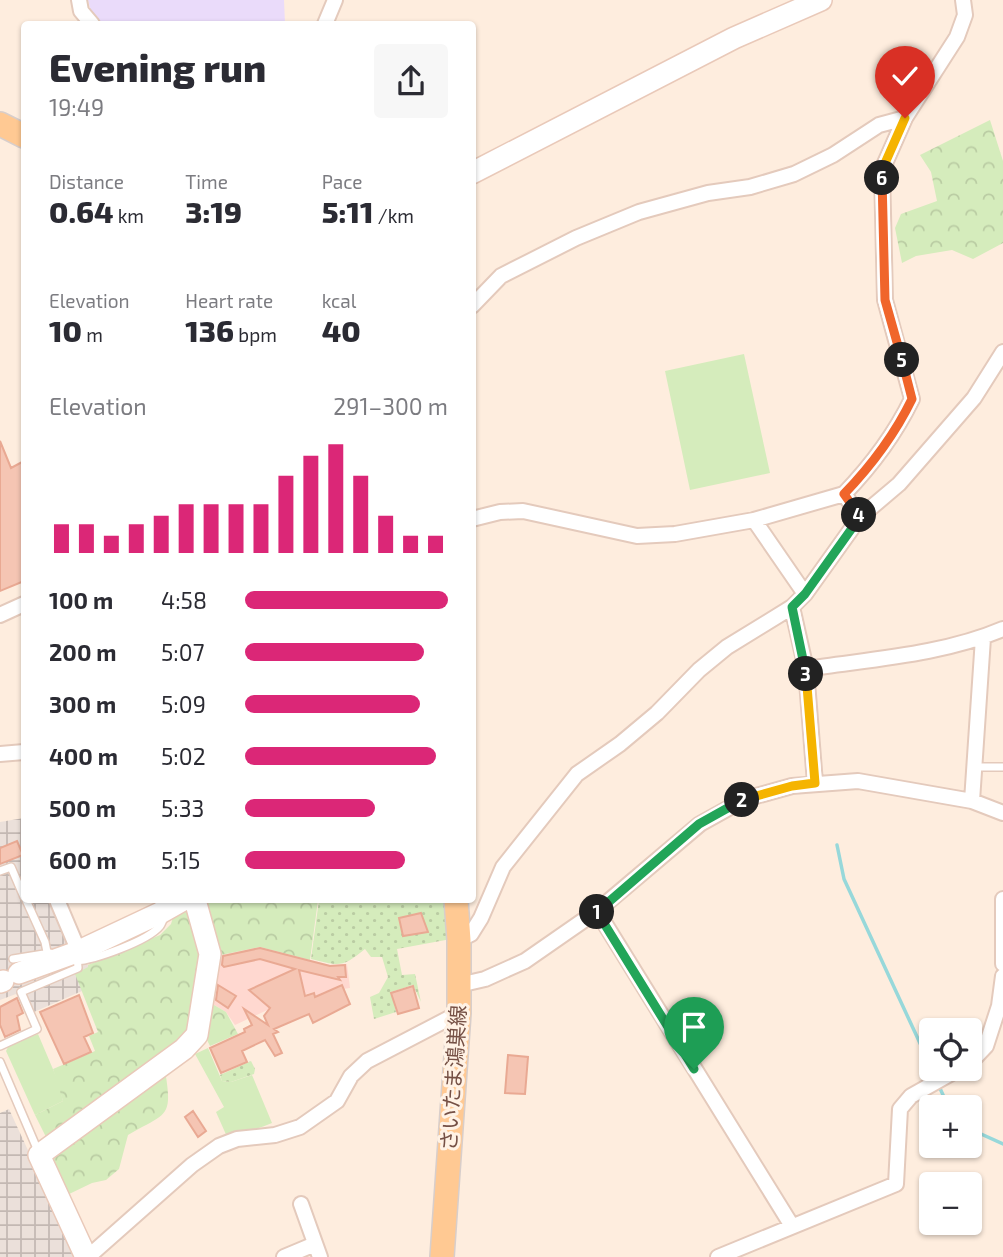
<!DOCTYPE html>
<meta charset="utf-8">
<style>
:root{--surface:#fff;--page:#f7f7f7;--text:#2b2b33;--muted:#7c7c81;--accent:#db2777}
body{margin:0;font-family:"Exo 2","Noto Sans JP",sans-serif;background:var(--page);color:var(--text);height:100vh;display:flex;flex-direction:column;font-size:26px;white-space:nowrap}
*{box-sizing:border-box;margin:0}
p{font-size:23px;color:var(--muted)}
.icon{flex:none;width:38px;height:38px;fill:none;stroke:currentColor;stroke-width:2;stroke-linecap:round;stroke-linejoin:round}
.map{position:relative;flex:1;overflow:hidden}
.sheet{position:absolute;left:21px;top:21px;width:455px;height:882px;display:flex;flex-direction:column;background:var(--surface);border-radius:7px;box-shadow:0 2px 5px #0004}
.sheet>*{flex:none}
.controls{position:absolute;left:919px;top:1018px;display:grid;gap:14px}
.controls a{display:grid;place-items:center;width:63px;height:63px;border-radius:7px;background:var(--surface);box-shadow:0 2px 5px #0004;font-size:35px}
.pin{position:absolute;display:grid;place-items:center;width:60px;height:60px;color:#fff;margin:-72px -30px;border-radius:50% 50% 50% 0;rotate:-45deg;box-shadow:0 0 7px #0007}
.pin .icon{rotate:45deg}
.km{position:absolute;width:35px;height:35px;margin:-18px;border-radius:50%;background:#222;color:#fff;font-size:19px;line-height:35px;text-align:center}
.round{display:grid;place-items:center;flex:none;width:74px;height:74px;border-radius:7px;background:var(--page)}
.summary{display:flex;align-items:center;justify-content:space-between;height:119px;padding:0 28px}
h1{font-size:38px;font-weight:800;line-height:52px}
.metrics{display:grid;grid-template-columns:repeat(3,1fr);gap:10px;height:119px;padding:7px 28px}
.metrics div{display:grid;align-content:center}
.metrics b{font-size:30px;font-weight:800}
.metrics small{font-size:19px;font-weight:400}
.metrics p{font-size:19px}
.chart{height:196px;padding:14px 28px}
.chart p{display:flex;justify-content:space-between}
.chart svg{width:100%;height:126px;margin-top:7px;stroke:var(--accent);stroke-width:6}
ul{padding:0 28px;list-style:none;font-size:23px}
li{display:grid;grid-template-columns:112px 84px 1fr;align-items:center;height:52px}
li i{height:18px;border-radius:9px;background:var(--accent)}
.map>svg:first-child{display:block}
.commercial{fill:#ffd8d0}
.industrial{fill:url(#industrial-grid)}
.education{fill:#eadbfa}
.grass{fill:#d5ecbc}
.forest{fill:url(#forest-crowns)}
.garden{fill:url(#garden-dots)}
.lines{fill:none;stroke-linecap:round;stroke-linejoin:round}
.stream{stroke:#97d8da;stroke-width:3.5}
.building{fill:#f5c5b3;stroke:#e9a993;stroke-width:2}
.lane-casing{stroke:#e4cabc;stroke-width:10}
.street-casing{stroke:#e4cabc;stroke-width:18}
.secondary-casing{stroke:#e9c9b9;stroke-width:24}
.primary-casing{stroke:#d8cecb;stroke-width:26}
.lane{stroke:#fff;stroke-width:7}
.street{stroke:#fff;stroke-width:14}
.secondary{stroke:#fff;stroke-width:21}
.primary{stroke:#ffc993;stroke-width:23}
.split-1-casing{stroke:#fff;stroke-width:14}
.split-2-casing{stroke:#fff;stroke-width:14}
.split-3-casing{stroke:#fff;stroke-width:14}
.split-4-casing{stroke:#fff;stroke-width:14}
.split-5-casing{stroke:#fff;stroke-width:14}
.split-6-casing{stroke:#fff;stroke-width:14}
.split-7-casing{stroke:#fff;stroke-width:14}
.split-1{stroke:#22a559;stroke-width:9}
.split-2{stroke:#22a559;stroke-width:9}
.split-3{stroke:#f5b400;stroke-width:9}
.split-4{stroke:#22a559;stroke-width:9}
.split-5{stroke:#f0652b;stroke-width:9}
.split-6{stroke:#f0652b;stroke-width:9}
.split-7{stroke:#f5b400;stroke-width:9}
.labels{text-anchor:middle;stroke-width:6;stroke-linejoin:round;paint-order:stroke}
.street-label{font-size:21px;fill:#755045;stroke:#fff2e5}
</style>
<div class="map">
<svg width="1003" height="1257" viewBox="0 0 1003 1257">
<defs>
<pattern id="industrial-grid" width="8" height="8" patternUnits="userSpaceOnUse" patternTransform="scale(1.75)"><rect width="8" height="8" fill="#ebe0da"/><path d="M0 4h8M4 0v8" fill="none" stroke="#c3b8b3"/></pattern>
<pattern id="forest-crowns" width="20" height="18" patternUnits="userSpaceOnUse" patternTransform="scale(1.75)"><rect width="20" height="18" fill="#d5ecbc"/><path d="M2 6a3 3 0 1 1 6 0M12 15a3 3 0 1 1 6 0" fill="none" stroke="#bacca3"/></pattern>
<pattern id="garden-dots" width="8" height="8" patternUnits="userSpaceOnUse" patternTransform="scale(1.75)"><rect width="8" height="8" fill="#d5ecbc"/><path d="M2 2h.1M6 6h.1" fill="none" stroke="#bacca3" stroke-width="1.8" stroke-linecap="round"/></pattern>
</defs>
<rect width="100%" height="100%" fill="#feedde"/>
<path class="commercial" d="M260,947L330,965L347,964L350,988L336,990L328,995L326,991L316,996L314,992L293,998L235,1025L226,1012L209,1002L216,956Z"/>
<path class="industrial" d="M24,818V900H51L66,935L89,967L82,991L34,1012L28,999L21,1002L16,994L0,1000V822Z
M9,1109L77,1257H0V1113Z"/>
<path class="education" d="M88,0H284L285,24H103L92,15Z"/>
<path class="grass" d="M744,354L770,473L690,490L665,371Z
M38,1034L58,1081L63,1101L35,1115L6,1051L9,1045Z
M208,1048L222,1081L231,1082L252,1075L272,1123C258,1129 242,1132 228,1139L216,1112L224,1107L195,1054Z"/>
<path class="forest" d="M990,120L1003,161V243L973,259L952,250L916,256L902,263L895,228L901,214L937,201L931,172L920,155Z
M212,900H318L310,960L260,947L216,956L206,905Z
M187,907L197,940L199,963L188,1031L175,1046L48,1141L35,1115L63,1101L53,1069L95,1051L89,1036L98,1032L75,974L88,967V965L160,935L171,924L174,914Z
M209,1002L226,1012L238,1034L210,1046L207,1040L202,1039Z
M165,1070C173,1119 167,1112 128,1135L119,1169L106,1180L92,1183L65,1196L48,1159Z"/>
<path class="garden" d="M319,900H447L451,939L397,949L402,975L415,974L421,1002L413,985L391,992L396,1012L374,1019L370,997L379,993L388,977L382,957H371L365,949C342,968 339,966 311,959Z
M251,1061L255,1069L254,1074L231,1082L222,1081L220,1075Z"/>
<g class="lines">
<path class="stream" d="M837,845L844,879L931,1067
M938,1084L949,1108
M970,1129L1003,1144"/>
</g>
<path class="building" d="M0,441L11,468L24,461V581L0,591Z
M17,841L23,855L0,864V848Z
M421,913L428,932L403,936L399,918Z
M260,948L330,966L345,965L346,977H338L340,980L299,970L305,996L314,993L315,997L342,985L350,1004L313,1023L309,1014L274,1029L278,1032L273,1034L282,1053L275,1056L265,1040L242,1051L247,1062L221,1073L210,1048L245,1032L244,1029L252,1025L244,1009L268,1025L264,1016L270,1008L249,990L295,969L260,959L224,967L222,965L223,956Z
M218,985L236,996L228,1008L216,1000Z
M413,986L419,1008L398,1014L391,993Z
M79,995L93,1033L84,1037L91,1052L64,1064L40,1012Z
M17,998L23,1013L17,1016L20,1030L5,1037L0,1025V1007Z
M508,1055L528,1057L525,1094L505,1093Z
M193,1111L206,1131L198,1137L185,1117Z"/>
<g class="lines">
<defs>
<path id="lane" d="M975,767H1003
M0,871L11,867L24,897
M26,900L45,942L47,952
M13,959L50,953
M76,961C94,960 148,941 160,926C162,923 163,919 165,916
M0,1046L37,1029L21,992L78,968L77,954
M0,1062L38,1151"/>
<path id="street" d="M79,0L81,11L92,24
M325,24L335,0
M472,306L501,276L576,238L639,212L708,193L750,187L794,174L833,155L879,125L905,118
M860,517L844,494C872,465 894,436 912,399L885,300L882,170L905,118L957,37L965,15L963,0
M472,519L500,512L523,511L637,536L675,534L754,520L805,594
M754,520L844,494
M792,607L806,669L815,783
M0,615L24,604
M806,669C871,659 942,655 1003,629
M0,754L24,752
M972,801L983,638
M1003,899V964
M57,900L79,952
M597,911L792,1226
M459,940L471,934L481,918L503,867L577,774L620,744L657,713L699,670L727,647L792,607L805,594L860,517L899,484L974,398L1003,352
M459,985L485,979L525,961L597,911L700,824L745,799L792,786L858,781L972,801L1003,813
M970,1063L986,1046L999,1006L1003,976
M301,1204L320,1257
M88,1257L192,1165L219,1146L237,1139L275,1135L300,1127L337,1101L351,1076L367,1061L459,1013
M284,1257L315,1244
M718,1257L896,1184L900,1109L911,1096L959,1069"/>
<path id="secondary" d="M472,173L734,38L821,0
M19,973L77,952L160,913L183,900
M0,982L3,981
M86,1257L39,1155L184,1049L197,1035L210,954L195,900"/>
<path id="primary" d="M0,124L24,136
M442,1257L459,1013V940L456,900"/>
</defs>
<use href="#lane" class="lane-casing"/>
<use href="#street" class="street-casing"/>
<use href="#secondary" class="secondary-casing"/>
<use href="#primary" class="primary-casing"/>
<use href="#lane" class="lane"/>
<use href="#street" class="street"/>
<use href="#secondary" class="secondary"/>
<use href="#primary" class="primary"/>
</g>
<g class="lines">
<defs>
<path id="split-1" d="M597,912L694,1069"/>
<path id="split-2" d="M597,912L699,824L742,800"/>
<path id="split-3" d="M742,800L792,786L815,783L806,674"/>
<path id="split-4" d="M806,674L792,607L805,594L860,517L859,515"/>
<path id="split-5" d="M859,515L844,494C872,465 894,436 912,399L902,360"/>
<path id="split-6" d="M882,178L885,300L902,360"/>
<path id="split-7" d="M882,178V170L905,118"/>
</defs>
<use href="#split-1" class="split-1-casing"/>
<use href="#split-2" class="split-2-casing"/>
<use href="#split-3" class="split-3-casing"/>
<use href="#split-4" class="split-4-casing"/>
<use href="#split-5" class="split-5-casing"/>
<use href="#split-6" class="split-6-casing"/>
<use href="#split-7" class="split-7-casing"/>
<use href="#split-1" class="split-1"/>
<use href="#split-2" class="split-2"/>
<use href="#split-3" class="split-3"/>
<use href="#split-4" class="split-4"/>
<use href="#split-5" class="split-5"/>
<use href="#split-6" class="split-6"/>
<use href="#split-7" class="split-7"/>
</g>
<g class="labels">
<g class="street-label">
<text transform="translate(454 1078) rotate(-86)" y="7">さいたま鴻巣線</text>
</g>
</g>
</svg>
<div class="controls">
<a><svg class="icon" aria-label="locate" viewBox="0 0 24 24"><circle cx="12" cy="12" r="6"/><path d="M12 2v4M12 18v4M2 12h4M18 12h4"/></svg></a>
<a>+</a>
<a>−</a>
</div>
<div class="pin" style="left:694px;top:1069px;background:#1e9e55"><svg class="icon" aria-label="arrive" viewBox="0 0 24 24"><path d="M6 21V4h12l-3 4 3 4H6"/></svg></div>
<div class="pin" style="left:905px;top:118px;background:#d93025"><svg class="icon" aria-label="check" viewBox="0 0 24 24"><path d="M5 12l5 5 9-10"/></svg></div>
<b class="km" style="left:597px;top:912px">1</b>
<b class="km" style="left:742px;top:800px">2</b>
<b class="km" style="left:806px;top:674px">3</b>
<b class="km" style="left:859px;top:515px">4</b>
<b class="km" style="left:902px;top:360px">5</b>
<b class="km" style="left:882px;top:178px">6</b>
<section class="sheet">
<div class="summary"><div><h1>Evening run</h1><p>19:49</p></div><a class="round"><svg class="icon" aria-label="share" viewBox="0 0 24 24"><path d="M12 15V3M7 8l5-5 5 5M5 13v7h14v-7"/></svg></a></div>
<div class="metrics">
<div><p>Distance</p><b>0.64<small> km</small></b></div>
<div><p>Time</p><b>3:19</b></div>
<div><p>Pace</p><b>5:11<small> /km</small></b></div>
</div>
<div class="metrics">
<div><p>Elevation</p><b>10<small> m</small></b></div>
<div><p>Heart rate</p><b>136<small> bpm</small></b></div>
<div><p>kcal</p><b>40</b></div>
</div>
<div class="chart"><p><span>Elevation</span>291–300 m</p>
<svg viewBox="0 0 160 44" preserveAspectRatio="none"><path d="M5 44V34M15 44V34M25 44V38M35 44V34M45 44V31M55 44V27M65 44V27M75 44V27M85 44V27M95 44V17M105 44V10M115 44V6M125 44V17M135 44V31M145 44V38M155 44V38"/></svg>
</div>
<ul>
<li><b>100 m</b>4:58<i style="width:100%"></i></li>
<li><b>200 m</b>5:07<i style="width:88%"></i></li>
<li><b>300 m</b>5:09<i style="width:86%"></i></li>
<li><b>400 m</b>5:02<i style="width:94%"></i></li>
<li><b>500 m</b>5:33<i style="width:64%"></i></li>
<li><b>600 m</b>5:15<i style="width:79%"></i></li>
</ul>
</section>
</div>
